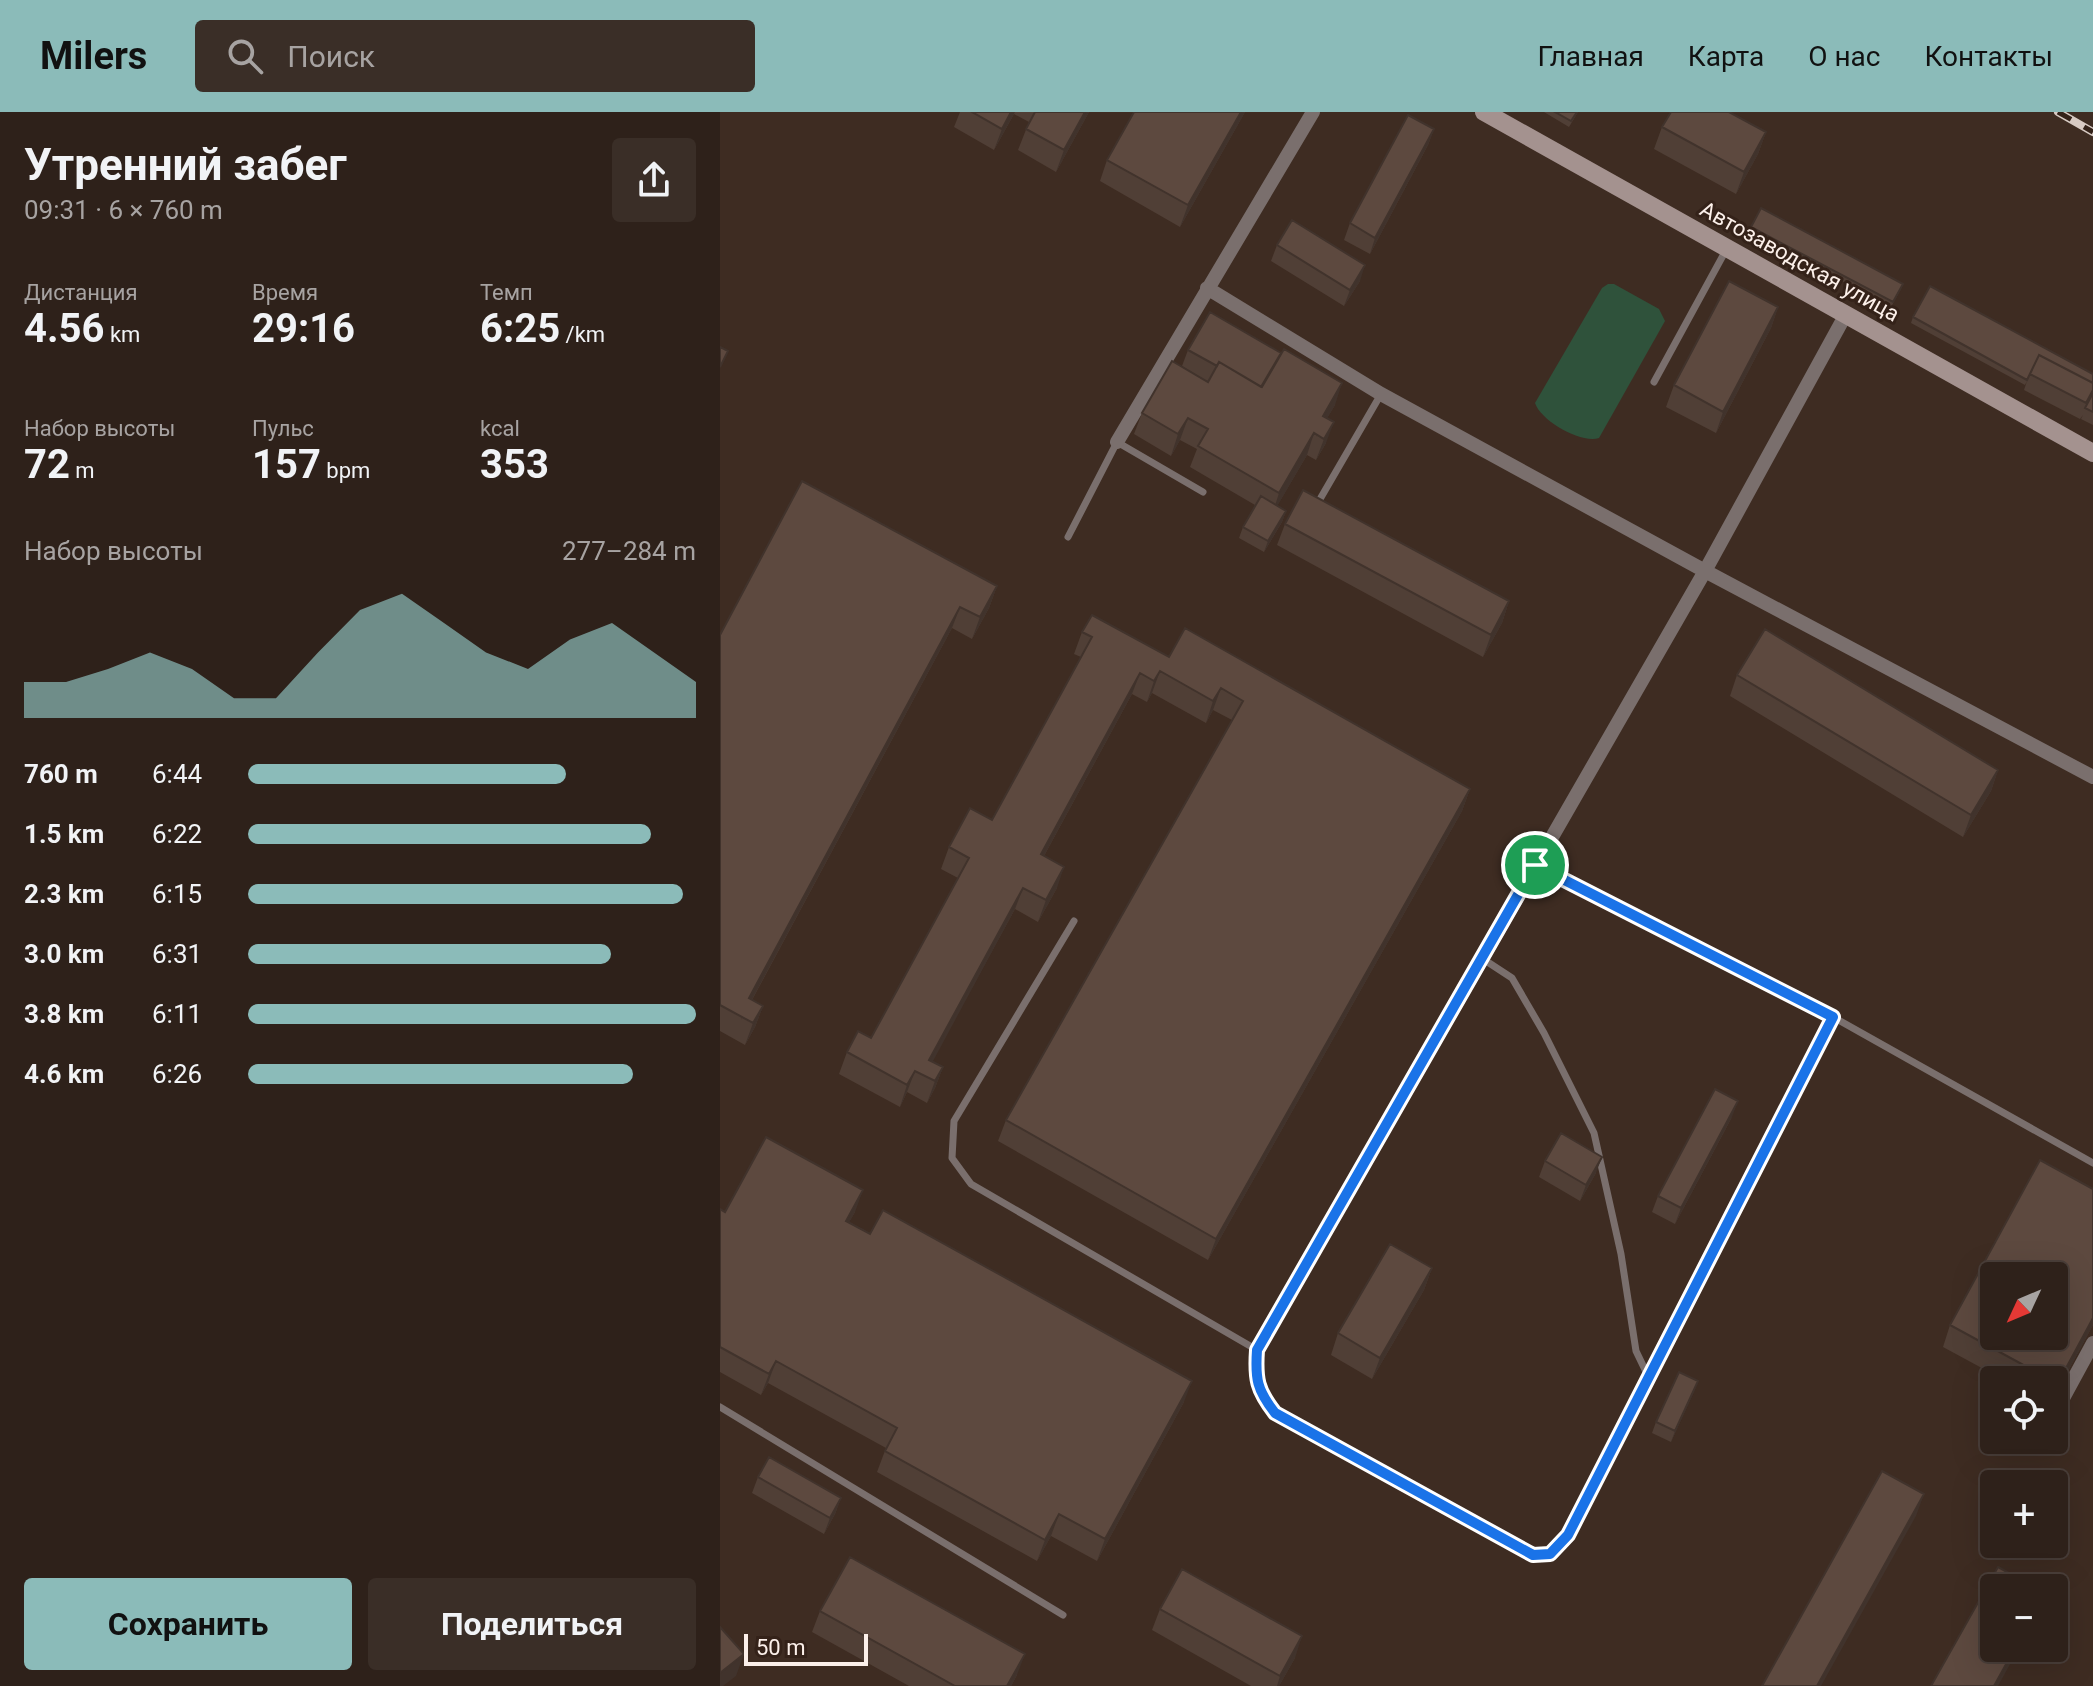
<!DOCTYPE html>
<html lang="ru">
<meta charset="utf-8">
<style>
:root{--surface:#2e211a;--page:#3a2e27;--text:#f1f3f6;--muted:#a7a3a2;--line:#493e39;--accent:#8bbbb9}
body{margin:0;font-family:Roboto,sans-serif;background:var(--page);color:var(--text);height:100vh;display:flex;flex-direction:column;font-size:30px;white-space:nowrap}
*{box-sizing:border-box;margin:0}
p{font-size:26px;color:var(--muted)}
.icon{flex:none;width:44px;height:44px;fill:none;stroke:currentColor;stroke-width:2;stroke-linecap:round;stroke-linejoin:round}
.map{position:relative;flex:1;overflow:hidden}
.side{display:flex;flex-direction:column;background:var(--surface);width:720px}
.side>*{flex:none}
.needle{width:52px;rotate:226deg}
.fabs{position:absolute;left:1260px;top:1150px;display:grid;gap:16px}
.fabs a{display:grid;place-items:center;width:88px;height:88px;border-radius:8px;background:var(--surface);box-shadow:0 8px 32px #0002,0 0 0 2px var(--line);font-size:40px}
.scale{position:absolute;left:24px;bottom:20px;width:124px;box-sizing:border-box;padding-left:8px;border:4px solid #fcf0ea;border-top:0;font-size:22px;line-height:28px;white-space:nowrap;color:#fcf0ea;-webkit-text-stroke:6px #342219;paint-order:stroke}
.pin{position:absolute;display:grid;place-items:center;width:68px;height:68px;color:#fff;margin:-34px;border:4px solid #fff;border-radius:50%;box-shadow:0 2px 8px #0007}
.round{display:grid;place-items:center;flex:none;width:84px;height:84px;border-radius:8px;background:var(--page)}
.summary{display:flex;align-items:center;justify-content:space-between;height:136px;padding:0 24px}
h1{font-size:44px;font-weight:700;line-height:60px}
.stats{display:grid;grid-template-columns:repeat(3,1fr);gap:12px;height:136px;padding:8px 24px}
.stats div{display:grid;align-content:center}
.stats b{font-size:40px;font-weight:700}
.stats small{font-size:22px;font-weight:400}
.stats p{font-size:22px}
.chart{height:224px;padding:16px 24px}
.chart p{display:flex;justify-content:space-between}
.chart svg{width:100%;height:144px;margin-top:8px;fill:var(--accent);opacity:.7}
.primary-button{display:flex;gap:16px;margin-top:auto;padding:16px 24px}
.primary-button a{flex:1;height:92px;border-radius:8px;background:var(--accent);color:#111;font-size:32px;font-weight:700;line-height:92px;text-align:center}
.primary-button a+a{background:var(--page);color:var(--text)}
ul{padding:0 24px;list-style:none;font-size:26px}
li{display:grid;grid-template-columns:128px 96px 1fr;align-items:center;height:60px}
li i{height:20px;border-radius:10px;background:var(--accent)}
header{display:flex;align-items:center;gap:48px;box-sizing:border-box;height:112px;padding:0 40px;background:var(--accent);color:#111}
header strong{font-size:38px}
nav{display:flex;gap:44px;margin-inline-start:auto;font-size:28px}
.search{width:560px;height:72px;background:var(--page);display:flex;align-items:center;gap:20px;box-sizing:border-box;padding:0 28px;border-radius:8px;color:var(--muted);font-size:30px}
main{display:flex;flex:1;min-height:0}
.map>svg:first-child{display:block}
.green{fill:#2f523b}
.lines{fill:none;stroke-linecap:round;stroke-linejoin:round}
.lane{stroke:#7a6f6d;stroke-width:7}
.street{stroke:#7a6f6d;stroke-width:14}
.secondary{stroke:#a4928f;stroke-width:18}
.rail-casing{stroke:#d7cac3;stroke-width:8}
.rail{stroke:#342219;stroke-width:5;stroke-dasharray:15;stroke-linecap:butt}
.wall{fill:#503f36}
.shaded-wall{fill:#41332c}
.building{fill:#5d493f;stroke:#41332c;stroke-width:2;fill-rule:evenodd}
.route-casing{stroke:#fff;stroke-width:16}
.route{stroke:#1a73e8;stroke-width:10}
.labels{text-anchor:middle;stroke-width:6;stroke-linejoin:round;paint-order:stroke}
.street-label{font-size:22px;fill:#fcf0ea;stroke:#342219}
</style>
<header>
<strong>Milers</strong>
<div class="search"><svg class="icon" aria-label="search" viewBox="0 0 24 24"><circle cx="10" cy="10" r="6"/><path d="M15 15l6 6"/></svg>Поиск</div>
<nav><a>Главная</a><a>Карта</a><a>О нас</a><a>Контакты</a></nav>
</header>
<main>
<section class="side">
<div class="summary"><div><h1>Утренний забег</h1><p>09:31 · 6 × 760 m</p></div><a class="round"><svg class="icon" aria-label="share" viewBox="0 0 24 24"><path d="M12 15V3M7 8l5-5 5 5M5 13v7h14v-7"/></svg></a></div>
<div class="stats">
<div><p>Дистанция</p><b>4.56<small> km</small></b></div>
<div><p>Время</p><b>29:16</b></div>
<div><p>Темп</p><b>6:25<small> /km</small></b></div>
</div>
<div class="stats">
<div><p>Набор высоты</p><b>72<small> m</small></b></div>
<div><p>Пульс</p><b>157<small> bpm</small></b></div>
<div><p>kcal</p><b>353</b></div>
</div>
<div class="chart"><p><span>Набор высоты</span>277–284 m</p>
<svg viewBox="0 0 160 44" preserveAspectRatio="none"><path d="M0 44V33L10 33L20 29L30 24L40 29L50 38L60 38L70 24L80 11L90 6L100 15L110 24L120 29L130 20L140 15L150 24L160 33V44z"/></svg>
</div>
<ul>
<li><b>760 m</b>6:44<i style="width:71%"></i></li>
<li><b>1.5 km</b>6:22<i style="width:90%"></i></li>
<li><b>2.3 km</b>6:15<i style="width:97%"></i></li>
<li><b>3.0 km</b>6:31<i style="width:81%"></i></li>
<li><b>3.8 km</b>6:11<i style="width:100%"></i></li>
<li><b>4.6 km</b>6:26<i style="width:86%"></i></li>
</ul>
<div class="primary-button"><a>Сохранить</a><a>Поделиться</a></div>
</section>
<div class="map">
<svg width="1373" height="1574" viewBox="0 0 1373 1574">
<rect width="100%" height="100%" fill="#3e2c22"/>
<path class="green" d="M888,172H894L939,197L945,209L879,326C861,332 821,309 815,291L882,176Z"/>
<g class="lines">
<path class="lane" d="M934,270L1006,138
M596,394L661,282
M348,425L397,330L483,380
M815,753L1113,905L1373,1051
M354,809L234,1009L232,1046L251,1072L537,1238C535,1267 536,1278 555,1301L813,1443L830,1442L848,1423L1113,905
M763,847L792,866L824,921L874,1021L901,1142L916,1239L929,1266
M0,1295L343,1503"/>
<path class="street" d="M487,176L661,282L985,459L1373,665
M397,330L593,0
M537,1238L985,459L1126,202
M1334,1303L1373,1231
M1318,1332L1320,1328"/>
<path class="secondary" d="M764,0L1373,341"/>
<defs>
<path id="rail" d="M1338,0L1373,20"/>
</defs>
<use href="#rail" class="rail-casing"/>
<use href="#rail" class="rail"/>
</g>
<path class="wall" d="M240,0H369L336,60L298,38L309,10L294,2L274,38L234,15Z
M525,0L460,115L380,69L387,48Z
M824,0H858L849,15Z
M942,15L1046,20L1038,42L1016,82L934,37Z
M714,17L708,33L650,142L624,128L630,111Z
M1031,115L1181,177L1171,195L1029,120Z
M557,133L640,169L624,194L551,149Z
M1058,195L1051,216L996,321L946,295L954,273Z
M1193,205L1373,262V313L1361,307L1363,303L1360,307L1304,278L1307,269L1305,273L1191,211Z
M468,238L615,293L607,306L606,331L596,348L587,343L557,394L566,399L562,410L544,440L519,426L523,415L535,393L470,355L477,337L460,328L451,344L414,322L422,301L488,270L462,254Z
M565,412L789,489L782,511L763,545L557,433Z
M277,474L269,496L252,527L232,516L32,888L43,894L35,915L25,933L0,919V523Z
M362,520L449,545L750,677L742,699L488,1148L278,1029L286,1008L512,608L493,598L486,611L432,581L427,590L412,582L324,744L337,776L318,810L295,797L212,949L223,955L215,976L207,991L187,980L180,995L119,962L127,940L151,926L238,766L221,757L229,735L272,708L361,545L354,542Z
M1017,563L1278,658L1271,679L1243,725L1010,584Z
M1012,1005L955,1112L932,1100L938,1084Z
M825,1049L876,1061L860,1089L819,1065Z
M0,1097L5,1100H135L129,1110L464,1290L377,1449L331,1424L317,1449L157,1360L166,1336L48,1271L41,1283L0,1260Z
M712,1156L704,1178L652,1267L611,1243L618,1221Z
M1230,1213H1373L1334,1285V1268H1284L1223,1235Z
M978,1269L951,1330L932,1321L936,1310Z
M38,1365L121,1386L115,1402L104,1422L32,1381Z
M440,1497L575,1546L559,1574H531L432,1518Z
M100,1499L297,1563L291,1574H189L92,1520Z"/>
<path class="shaded-wall" d="M291,0H295L274,38L282,17Z
M365,0H369L336,60L344,38Z
M521,0H525L460,115L468,93Z
M714,17L708,33L650,142L655,126Z
M1046,20L1038,42L1016,82L1024,60Z
M645,153L640,169L624,194L630,178Z
M1058,195L1051,216L996,321L1003,300Z
M622,271L615,293L596,325L603,304Z
M468,306L460,328L451,344L458,322Z
M614,310L606,331L596,348L604,327Z
M594,321L587,343L552,403L559,381Z
M566,399L562,410L544,440L548,429Z
M277,474L269,496L252,527L260,505Z
M789,489L782,511L763,545L771,523Z
M240,495L232,516L21,908L29,886Z
M440,559L432,581L427,590L434,569Z
M420,561L412,582L313,764L321,742Z
M501,576L493,598L486,611L493,589Z
M1278,658L1271,679L1243,725L1251,703Z
M750,677L742,699L488,1148L496,1127Z
M344,755L337,776L318,810L326,788Z
M303,776L295,797L205,964L209,948Z
M43,894L35,915L25,933L33,911Z
M223,955L215,976L207,991L215,969Z
M195,959L187,980L180,995L187,973Z
M1018,989L1012,1005L955,1112L961,1096Z
M882,1045L876,1061L860,1089L866,1073Z
M143,1078L135,1100L118,1130L126,1109Z
M712,1156L704,1178L652,1267L660,1246Z
M1373,1206V1213L1334,1285L1338,1271Z
M56,1249L48,1271L41,1283L49,1262Z
M472,1269L464,1290L377,1449L385,1427Z
M978,1269L974,1280L951,1330L955,1319Z
M1204,1382L1196,1404L1101,1574H1097Z
M121,1386L115,1402L104,1422L110,1406Z
M339,1402L331,1424L317,1449L325,1428Z
M582,1524L575,1546L559,1574H557L560,1564Z
M1295,1536H1299L1278,1574H1274Z
M24,1542L16,1564L3,1574H0V1561Z
M305,1542L297,1563L291,1574H287Z"/>
<path class="building" d="M252,0H291L282,17Z
M315,0H365L344,38L306,17Z
M414,0H521L468,93L387,48Z
M835,0H857L851,9Z
M951,0H1009L1046,20L1024,60L942,15Z
M688,3L714,17L655,126L630,111Z
M1041,96L1183,172L1173,190L1031,115Z
M572,108L645,153L630,178L557,133Z
M1009,169L1058,195L1003,300L954,273Z
M1210,174L1373,262V271L1319,243L1307,268L1193,205Z
M490,200L561,241L541,275L499,250L497,254L468,238Z
M0,235L8,239L0,255Z
M564,237L622,271L603,304L614,310L604,327L594,321L559,381L478,334L488,317L468,306L458,322L422,301L452,249L488,270L499,250L542,275Z
M1319,243L1373,271V278L1366,291L1310,262Z
M1373,281V300L1365,296Z
M82,369L277,474L260,505L240,495L29,886L43,894L33,911L0,893V523Z
M583,378L789,489L771,523L565,412Z
M541,384L566,399L548,429L523,415Z
M372,503L449,545L465,516L750,677L496,1127L286,1008L523,589L501,576L493,589L440,559L434,569L420,561L321,742L344,755L326,788L303,776L209,948L223,955L215,969L195,959L187,973L127,940L138,919L151,926L249,746L229,735L250,696L272,708L372,525L362,520Z
M1045,517L1278,658L1251,703L1017,563Z
M995,977L1018,989L961,1096L938,1084Z
M841,1021L882,1045L866,1073L825,1049Z
M46,1025L143,1078L126,1109L150,1122L163,1098L472,1269L385,1427L339,1402L325,1428L165,1339L177,1316L56,1249L49,1262L0,1235V1097L5,1100Z
M1320,1048L1373,1077V1206L1338,1271L1334,1269V1268H1331L1230,1213ZM1274,1164H1334V1224H1274Z
M670,1132L712,1156L660,1246L618,1221Z
M959,1260L978,1269L955,1319L936,1310Z
M49,1345L121,1386L110,1406L38,1365Z
M1162,1359L1204,1382L1097,1574H1042Z
M130,1445L305,1542L287,1574H235L100,1499Z
M1278,1455L1316,1476H1274V1536H1295L1274,1574H1211Z
M462,1457L582,1524L560,1564L440,1497Z
M0,1515L24,1542L0,1561Z"/>
<g class="lines">
<defs>
<path id="route" d="M815,753L1113,905L848,1423L830,1442L813,1443L555,1301C537,1278 535,1267 537,1238Z"/>
</defs>
<use href="#route" class="route-casing"/>
<use href="#route" class="route"/>
</g>
<g class="labels">
<g class="street-label">
<text transform="translate(1080 149) rotate(29)" y="8">Автозаводская улица</text>
</g>
</g>
</svg>
<div class="fabs">
<a><svg class="needle" viewBox="-14 -14 28 28"><path d="M0-13l5 13h-10z" fill="#e53935"/><path d="M0 13l5-13h-10z" fill="#a7a3a2"/></svg></a>
<a><svg class="icon" aria-label="locate" viewBox="0 0 24 24"><circle cx="12" cy="12" r="6"/><path d="M12 2v4M12 18v4M2 12h4M18 12h4"/></svg></a>
<a>+</a>
<a>−</a>
</div>
<div class="scale">50 m</div>
<div class="pin" style="left:815px;top:753px;background:#1e9e55"><svg class="icon" aria-label="arrive" viewBox="0 0 24 24"><path d="M6 21V4h12l-3 4 3 4H6"/></svg></div>
</div>
</main>
